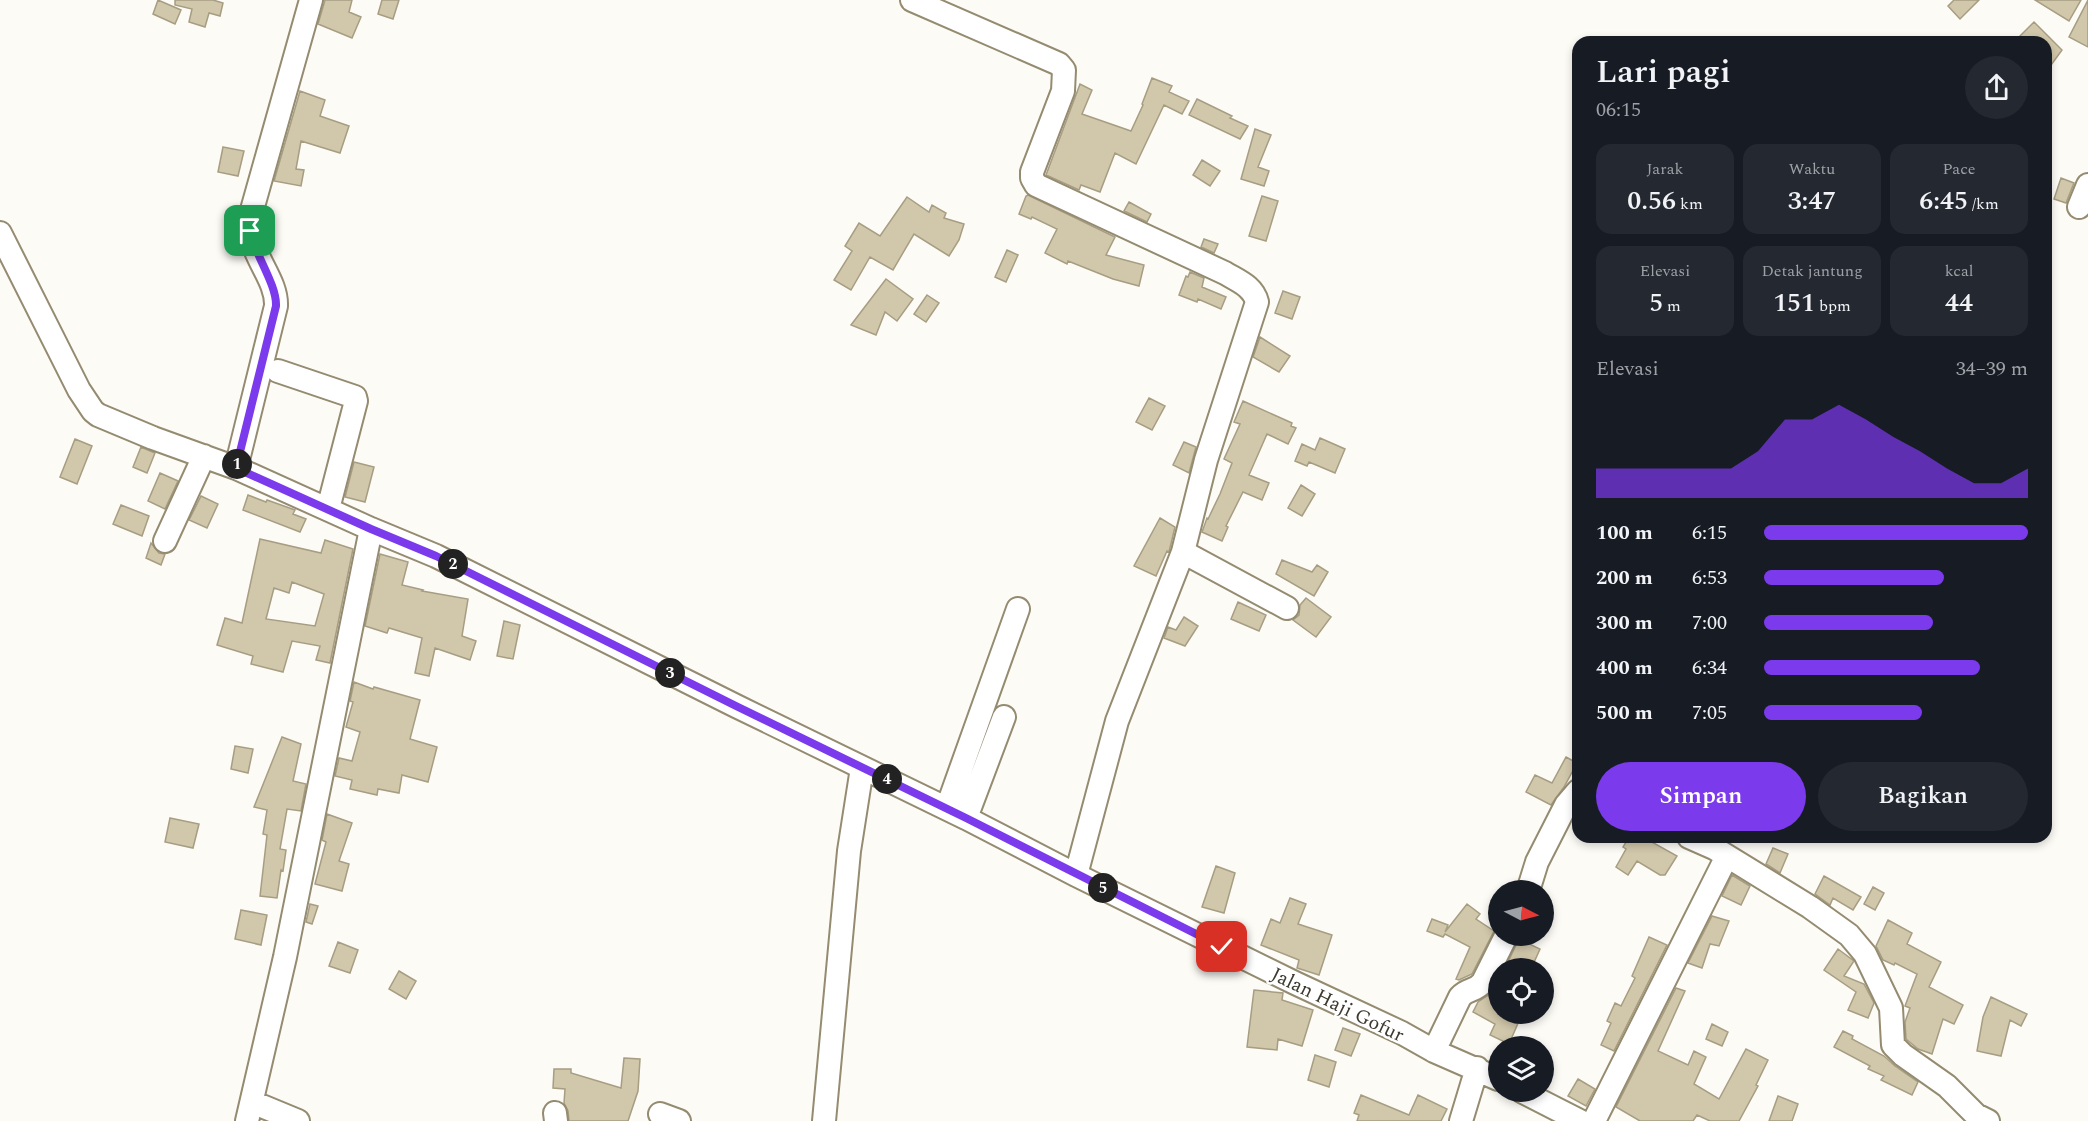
<!DOCTYPE html>
<html lang="id">
<meta charset="utf-8">
<style>
:root{--surface:#171b24;--page:#242831;--text:#f1f3f6;--muted:#9ea1a6;--accent:#7c3aed}
body{margin:0;font-family:Spectral,serif;background:var(--page);color:var(--text);height:100vh;display:flex;flex-direction:column;font-size:22px;white-space:nowrap}
*{box-sizing:border-box;margin:0}
p{font-size:20px;color:var(--muted)}
.icon{flex:none;width:33px;height:33px;fill:none;stroke:currentColor;stroke-width:2;stroke-linecap:round;stroke-linejoin:round}
.map{position:relative;flex:1;overflow:hidden}
.panel{position:absolute;left:1572px;top:36px;width:480px;height:807px;display:flex;flex-direction:column;background:var(--surface);border-radius:18px;box-shadow:0 3px 9px #0003}
.panel>*{flex:none}
.needle{width:39px;rotate:96deg}
.controls{position:absolute;left:1488px;top:880px;display:grid;gap:12px}
.controls a{display:grid;place-items:center;width:66px;height:66px;border-radius:50%;background:var(--surface);box-shadow:0 3px 9px #0003;font-size:30px}
.pin{position:absolute;display:grid;place-items:center;width:51px;height:51px;color:#fff;margin:-26px;border-radius:12px;box-shadow:0 3px 9px #0006}
.km{position:absolute;width:30px;height:30px;margin:-15px;border-radius:50%;background:#222;color:#fff;font-size:16px;line-height:30px;text-align:center}
.round{display:grid;place-items:center;flex:none;width:63px;height:63px;border-radius:32px;background:var(--page)}
.headline{display:flex;align-items:center;justify-content:space-between;height:102px;padding:0 24px}
h1{font-size:33px;font-weight:600;line-height:45px}
.stats{display:grid;grid-template-columns:repeat(3,1fr);gap:9px;height:102px;padding:6px 24px}
.stats div{display:grid;align-content:center;border-radius:15px;background:var(--page);text-align:center}
.stats b{font-size:26px;font-weight:600}
.stats small{font-size:16px;font-weight:400}
.stats p{font-size:16px}
.chart{height:168px;padding:12px 24px}
.chart p{display:flex;justify-content:space-between}
.chart svg{width:100%;height:108px;margin-top:6px;fill:var(--accent);opacity:.7}
.button{display:flex;gap:12px;margin-top:auto;padding:12px 24px}
.button a{flex:1;height:69px;border-radius:36px;background:var(--accent);color:#fff;font-size:24px;font-weight:600;line-height:69px;text-align:center}
.button a+a{background:var(--page);color:var(--text)}
ul{padding:0 24px;list-style:none;font-size:20px}
li{display:grid;grid-template-columns:96px 72px 1fr;align-items:center;height:45px}
li i{height:15px;border-radius:8px;background:var(--accent)}
.map>svg:first-child{display:block}
.building{fill:#d1c7ab;stroke:#a69d82;stroke-width:1.5;fill-rule:evenodd}
.lines{fill:none;stroke-linecap:round;stroke-linejoin:round}
.minor-casing{stroke:#948b70;stroke-width:26}
.minor{stroke:#fff;stroke-width:22}
.route-casing{stroke:#fff;stroke-width:12}
.route{stroke:#7c3aed;stroke-width:8}
.labels{text-anchor:middle;stroke-width:5;stroke-linejoin:round;paint-order:stroke}
.street-label{font-size:20px;fill:#3e3a2f;stroke:#fff}
</style>
<div class="map">
<svg width="2088" height="1121" viewBox="0 0 2088 1121">
<rect width="100%" height="100%" fill="#fdfbf6"/>
<path class="building" d="M158,0L181,10L175,24L153,14Z
M175,0H213L223,3L220,16L209,13L205,27L189,22L192,9L175,5Z
M325,0H352L349,12L361,17L352,38L318,24Z
M382,0H399L393,19L378,14Z
M1954,0H1979L1960,19L1948,6Z
M2035,0H2081L2069,21Z
M2088,0V47L2069,37Z
M2034,22L2062,50L2046,72V42H2014Z
M1152,78L1172,86L1169,92L1189,101L1182,114L1164,105L1136,164L1115,153L1100,192L1081,185L1079,190L1046,175L1080,84L1092,90L1082,114L1131,131L1143,105L1142,104Z
M300,91L325,100L320,116L349,126L340,153L301,141L296,169L304,170L301,186L274,181Z
M1197,99L1232,116L1230,118L1248,126L1240,139L1189,115Z
M1255,129L1271,135L1258,167L1269,171L1264,186L1241,179Z
M223,147L244,151L238,176L218,172Z
M1202,160L1220,171L1210,186L1193,175Z
M2061,178L2074,183L2066,203L2054,199Z
M1028,195L1115,237L1106,255L1144,265L1139,286L1113,279L1068,261L1067,264L1045,253L1057,229L1032,217L1031,219L1019,214L1026,196Z
M1262,196L1278,201L1266,241L1249,236Z
M907,197L929,212L932,205L946,213L944,218L964,224L959,240L949,256L914,234L893,270L870,257L851,290L834,280L852,251L845,246L859,223L880,236Z
M1129,202L1151,214L1147,222L1124,211Z
M1204,239L1218,244L1214,253L1201,247Z
M1007,250L1018,255L1006,282L995,277Z
M1190,272L1204,278L1202,287L1226,297L1221,309L1198,299L1197,302L1179,295L1186,276L1188,277Z
M886,279L913,299L897,321L885,312L876,335L851,325Z
M1283,291L1300,297L1292,319L1275,313Z
M927,295L939,303L926,322L914,314Z
M1260,337L1290,356L1279,372L1253,357Z
M1149,398L1165,406L1152,430L1136,422Z
M1243,401L1292,423L1291,426L1296,428L1288,444L1267,434L1249,475L1269,483L1262,500L1243,492L1226,526L1228,527L1222,541L1202,532L1207,518L1208,519L1220,494L1232,463L1224,459L1240,424L1234,422Z
M1320,438L1345,449L1335,473L1309,462L1307,466L1295,461L1302,444L1315,450Z
M75,439L92,446L77,484L60,477Z
M1184,442L1196,447L1189,473L1173,465Z
M141,447L155,453L147,473L133,467Z
M354,462L374,467L365,502L345,497Z
M160,473L178,481L165,509L148,501Z
M1301,485L1315,494L1302,516L1288,508Z
M248,495L266,502L267,500L295,510L293,514L306,519L300,532L243,510Z
M201,496L218,504L207,528L189,520Z
M121,505L149,516L142,536L113,524Z
M1160,518L1175,527L1169,552L1167,551L1156,576L1134,566Z
M260,539L321,553L325,540L353,549L330,663L316,660L320,646L292,641L283,672L251,664L253,656L217,645L225,618L242,623ZM292,582L324,594L315,626L266,619L274,588L289,593Z
M151,543L159,553L165,554L161,565L146,558Z
M380,554L408,562L402,585L423,590L422,591L468,599L462,636L476,641L470,660L435,648L429,676L415,673L422,638L389,628L387,633L365,626Z
M1282,560L1312,572L1317,565L1328,572L1314,596L1276,574Z
M1306,598L1331,617L1316,637L1293,620L1299,615L1300,605Z
M1238,602L1266,615L1259,631L1231,619Z
M1184,617L1198,626L1185,646L1164,638L1168,627L1176,630Z
M504,621L520,625L513,659L497,656Z
M354,682L373,689L374,687L420,700L410,739L437,747L428,782L402,775L399,793L378,789L377,795L350,789L352,780L335,776L339,758L352,761L360,732L346,727L353,702L350,701Z
M282,737L301,744L293,781L306,784L301,811L287,809L280,849L286,850L283,871L281,870L277,898L260,896L267,835L263,834L267,810L254,807Z
M235,746L253,749L248,773L231,769Z
M1566,757L1577,763L1564,787L1551,805L1526,792L1535,775L1552,783Z
M327,814L352,823L339,861L349,864L342,891L315,884L326,842L322,840Z
M170,818L199,824L193,848L165,842Z
M1629,837H1643L1677,856L1665,875H1660L1637,861L1628,875L1616,867L1626,849L1623,847Z
M1773,848L1788,854L1780,873L1766,864Z
M1216,866L1235,873L1224,913L1202,907Z
M1732,875L1750,886L1741,905L1722,896Z
M1824,876L1861,897L1853,910L1833,898L1830,905L1815,894Z
M1873,887L1884,893L1875,910L1864,904Z
M1290,898L1306,904L1298,924L1332,935L1319,975L1297,968L1299,960L1261,945L1271,919L1280,923Z
M310,904L318,906L312,924L306,922Z
M1467,904L1480,914L1476,919L1494,931L1472,974L1459,980L1456,979L1470,947L1445,934L1443,937L1427,931L1432,919L1448,925L1445,932Z
M241,910L267,915L261,945L235,939Z
M1712,916L1729,921L1719,946L1710,944L1702,968L1688,963Z
M1888,920L1912,933L1907,944L1941,962L1929,987L1963,1005L1954,1024L1943,1019L1932,1054L1918,1049L1906,1039L1905,1022L1910,1008L1905,1006L1917,974L1895,963L1894,965L1883,960L1876,946Z
M1649,937L1667,945L1614,1051L1601,1045L1611,1023L1607,1021L1615,1003L1621,1006L1635,978L1632,976Z
M1519,939L1540,949L1531,969L1505,968Z
M338,942L358,950L350,973L329,966Z
M1838,949L1854,961L1844,976L1864,984L1874,1003L1868,1018L1848,1010L1856,992L1824,970Z
M399,971L416,981L406,999L389,989Z
M1676,988L1685,991L1658,1051L1688,1065L1694,1051L1706,1057L1694,1084L1719,1099L1746,1049L1768,1060L1756,1085L1758,1086L1739,1121H1710L1697,1115L1693,1121H1640L1616,1107Z
M1254,990L1283,993L1282,1000L1313,1010L1302,1046L1278,1039L1277,1050L1247,1047Z
M1490,994L1498,999V1014H1522L1509,1044L1490,1035L1495,1024L1473,1012L1478,1002Z
M1991,997L2027,1014L2021,1026L2010,1020L2001,1056L1977,1051L1983,1017Z
M1712,1024L1728,1032L1722,1046L1706,1039Z
M1343,1028L1360,1034L1351,1056L1335,1050Z
M1843,1031L1853,1036L1852,1039L1884,1056L1895,1066L1918,1082L1912,1095L1881,1080L1884,1076L1868,1069L1870,1066L1834,1047Z
M1315,1055L1336,1062L1329,1087L1308,1080Z
M624,1058L640,1059L638,1091L628,1121H569L568,1111L564,1103L565,1089L553,1088L554,1069H571V1073L621,1088Z
M1578,1079L1595,1089L1586,1106L1568,1096Z
M1361,1095L1409,1115L1418,1095L1447,1109L1441,1121H1357L1359,1115L1354,1113Z
M1778,1096L1798,1104L1792,1121H1769Z"/>
<g class="lines">
<defs>
<path id="minor" d="M912,0L1059,64L1064,70L1063,91L1032,172V178L1036,185L1225,273C1238,281 1253,286 1257,302L1206,460L1183,552L1117,721L1076,875
M2079,207L2088,185
M0,233L79,390L93,411L98,415L153,438L236,468L371,529L436,556L736,706L966,818L1076,875L1295,983L1402,1033L1434,1051L1498,1079
M278,371L355,397L356,401L328,509
M236,468L276,306C277,284 259,264 253,243C250,232 250,221 252,210L311,0
M165,541L204,456
M1183,552L1287,608
M947,808L1018,609
M966,818L1004,717
M1727,856L1810,907L1849,935L1865,954L1891,1008L1893,1045L1903,1055L1947,1086L1976,1115L1988,1121
M1528,891L1537,862L1566,805L1578,791
M1434,1051L1460,997C1468,988 1475,992 1483,982L1506,936
M1523,1092L1580,1121
M252,1102L298,1121
M555,1113L556,1121
M660,1114L679,1121
M247,1121L285,957L371,529
M824,1121L849,851L862,768
M1461,1121L1477,1068
M1594,1121L1727,856L1714,848L1689,837"/>
</defs>
<use href="#minor" class="minor-casing"/>
<use href="#minor" class="minor"/>
</g>
<g class="lines">
<defs>
<path id="route" d="M250,231C255,255 277,285 276,306L236,468L371,529L436,556L736,706L966,818L1222,947"/>
</defs>
<use href="#route" class="route-casing"/>
<use href="#route" class="route"/>
</g>
<g class="labels">
<g class="street-label">
<text transform="translate(1338 1004) rotate(26)" y="7">Jalan Haji Gofur</text>
</g>
</g>
</svg>
<div class="controls">
<a><svg class="needle" viewBox="-14 -14 28 28"><path d="M0-13l5 13h-10z" fill="#e53935"/><path d="M0 13l5-13h-10z" fill="#9ea1a6"/></svg></a>
<a><svg class="icon" aria-label="locate" viewBox="0 0 24 24"><circle cx="12" cy="12" r="6"/><path d="M12 2v4M12 18v4M2 12h4M18 12h4"/></svg></a>
<a><svg class="icon" aria-label="layers" viewBox="0 0 24 24"><path d="M12 4l9 5-9 5-9-5zM3 14l9 5 9-5"/></svg></a>
</div>
<div class="pin" style="left:250px;top:231px;background:#1e9e55"><svg class="icon" aria-label="arrive" viewBox="0 0 24 24"><path d="M6 21V4h12l-3 4 3 4H6"/></svg></div>
<div class="pin" style="left:1222px;top:947px;background:#d93025"><svg class="icon" aria-label="check" viewBox="0 0 24 24"><path d="M5 12l5 5 9-10"/></svg></div>
<b class="km" style="left:237px;top:464px">1</b>
<b class="km" style="left:453px;top:564px">2</b>
<b class="km" style="left:670px;top:673px">3</b>
<b class="km" style="left:887px;top:779px">4</b>
<b class="km" style="left:1103px;top:888px">5</b>
<section class="panel">
<div class="headline"><div><h1>Lari pagi</h1><p>06:15</p></div><a class="round"><svg class="icon" aria-label="share" viewBox="0 0 24 24"><path d="M12 15V3M7 8l5-5 5 5M5 13v7h14v-7"/></svg></a></div>
<div class="stats">
<div><p>Jarak</p><b>0.56<small> km</small></b></div>
<div><p>Waktu</p><b>3:47</b></div>
<div><p>Pace</p><b>6:45<small> /km</small></b></div>
</div>
<div class="stats">
<div><p>Elevasi</p><b>5<small> m</small></b></div>
<div><p>Detak jantung</p><b>151<small> bpm</small></b></div>
<div><p>kcal</p><b>44</b></div>
</div>
<div class="chart"><p><span>Elevasi</span>34–39 m</p>
<svg viewBox="0 0 160 44" preserveAspectRatio="none"><path d="M0 44V32L10 32L20 32L30 32L40 32L50 32L60 25L70 12L80 12L90 6L100 12L110 19L120 25L130 32L140 38L150 38L160 32V44z"/></svg>
</div>
<ul>
<li><b>100 m</b>6:15<i style="width:100%"></i></li>
<li><b>200 m</b>6:53<i style="width:68%"></i></li>
<li><b>300 m</b>7:00<i style="width:64%"></i></li>
<li><b>400 m</b>6:34<i style="width:82%"></i></li>
<li><b>500 m</b>7:05<i style="width:60%"></i></li>
</ul>
<div class="button"><a>Simpan</a><a>Bagikan</a></div>
</section>
</div>
